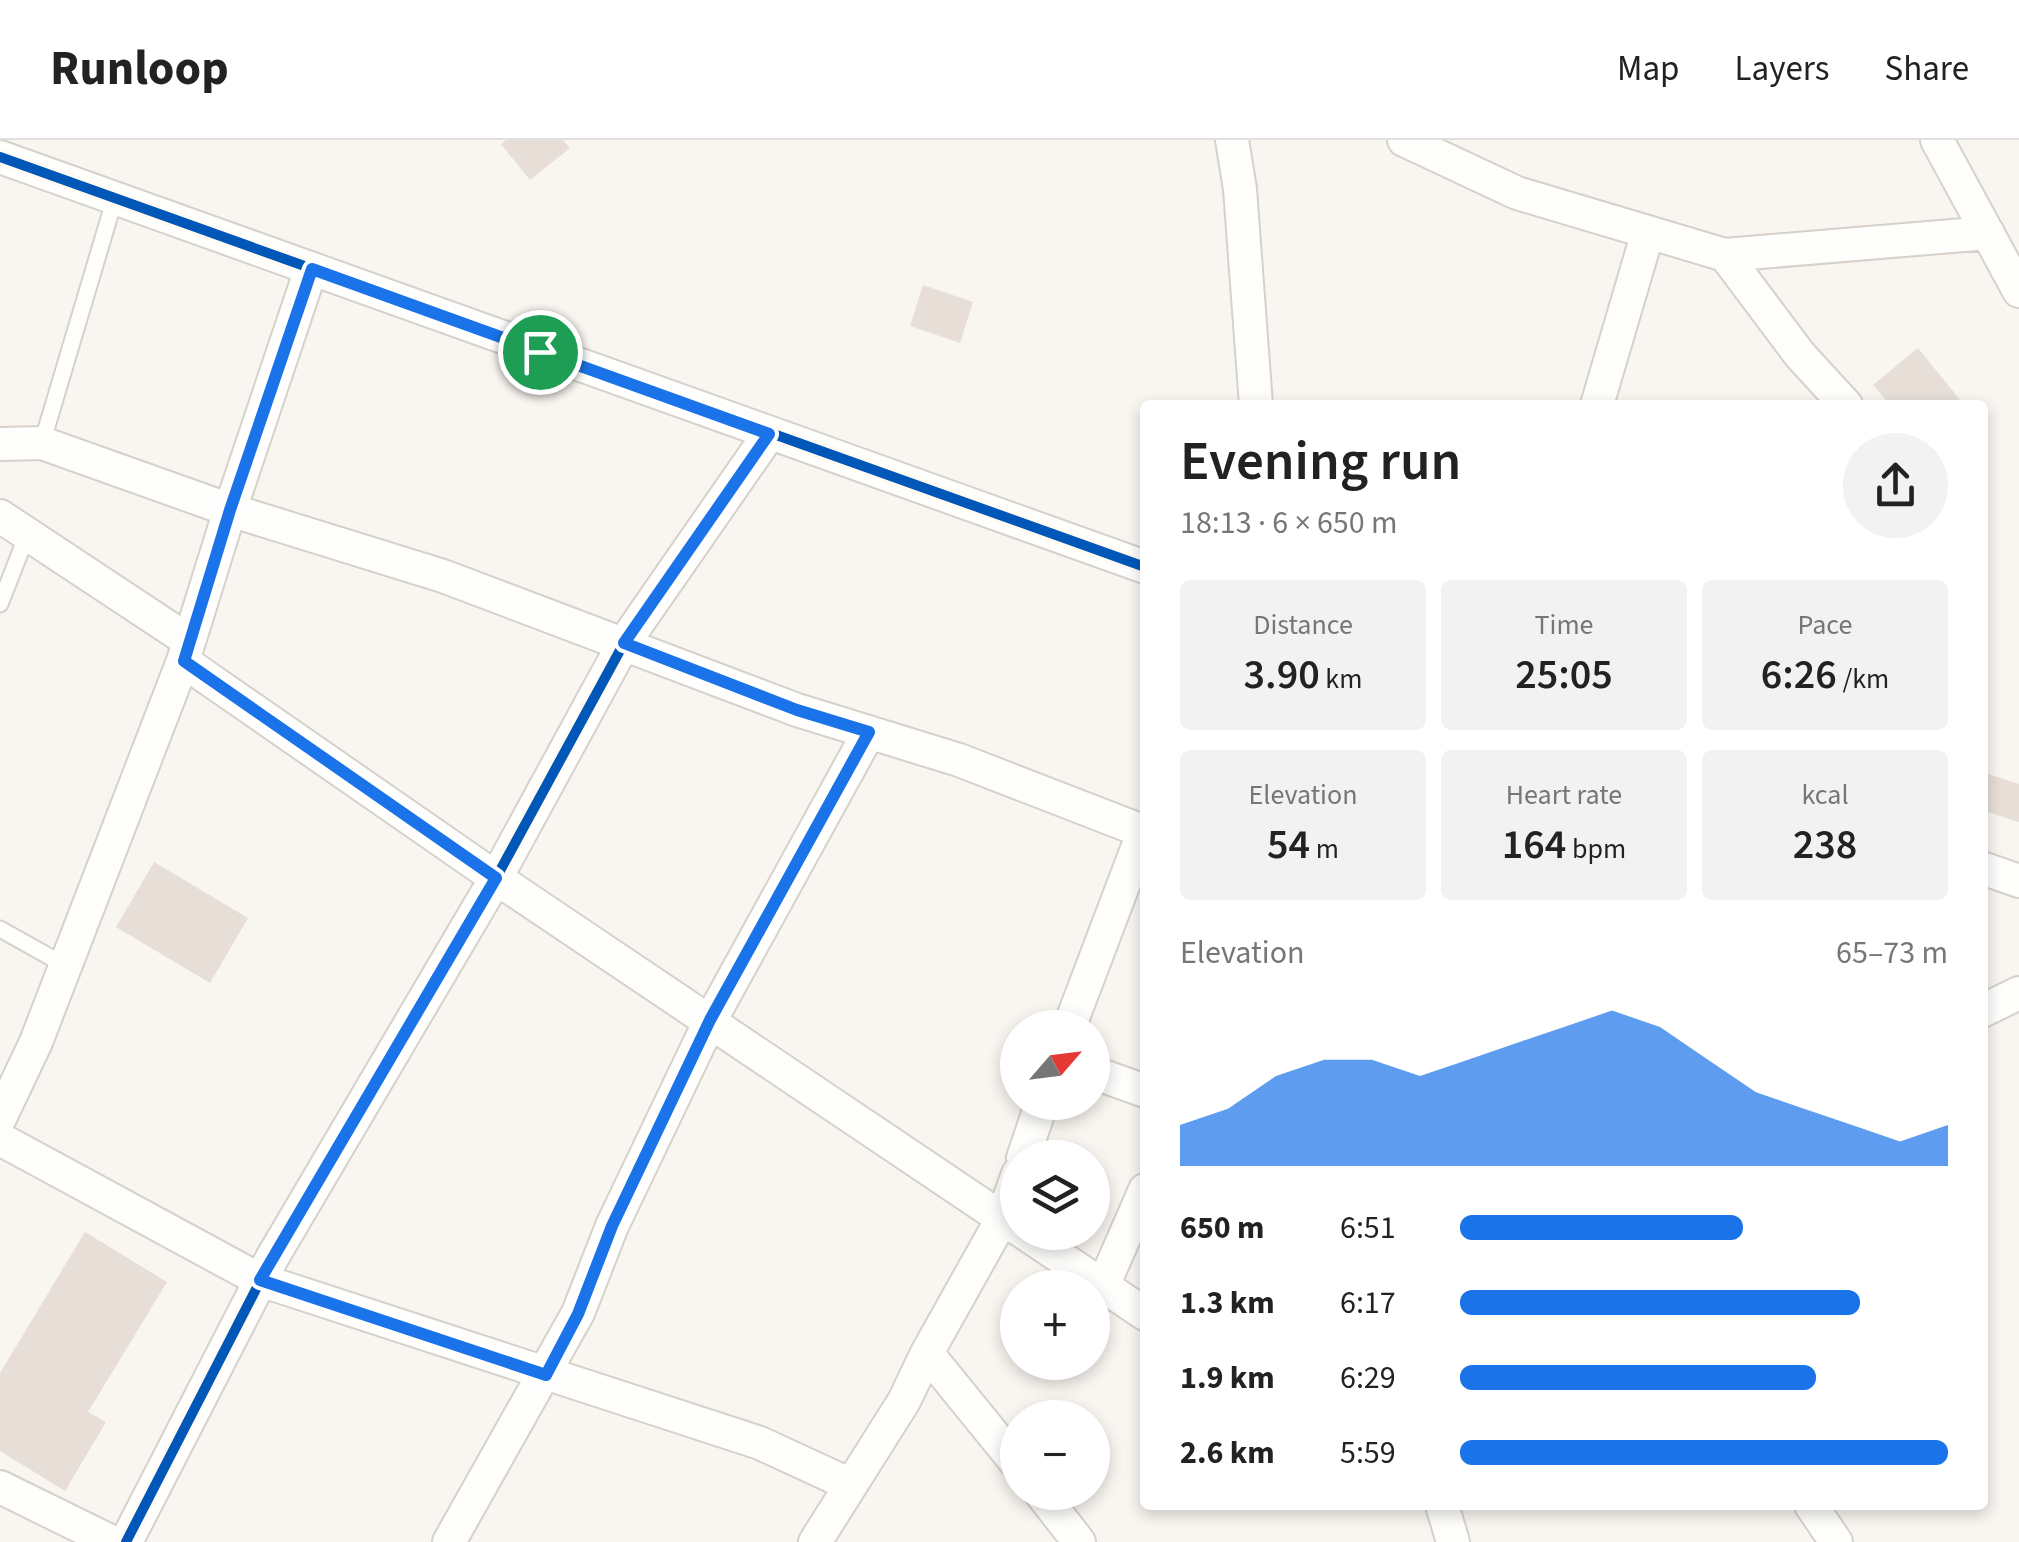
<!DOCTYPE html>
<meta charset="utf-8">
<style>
:root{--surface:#fff;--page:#f2f2f2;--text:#222;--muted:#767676;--line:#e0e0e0;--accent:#1a73e8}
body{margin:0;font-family:"Source Sans 3",sans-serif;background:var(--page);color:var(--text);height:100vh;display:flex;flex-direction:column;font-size:38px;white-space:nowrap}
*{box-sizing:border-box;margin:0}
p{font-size:32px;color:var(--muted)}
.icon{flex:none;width:55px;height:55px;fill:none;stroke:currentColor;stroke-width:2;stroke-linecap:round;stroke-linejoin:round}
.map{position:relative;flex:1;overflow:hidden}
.sheet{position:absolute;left:1140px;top:260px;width:848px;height:1110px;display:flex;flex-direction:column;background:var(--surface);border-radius:10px;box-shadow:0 5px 15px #0003}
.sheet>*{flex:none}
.needle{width:65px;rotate:62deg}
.tools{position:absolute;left:1000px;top:870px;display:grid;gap:20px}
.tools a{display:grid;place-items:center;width:110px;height:110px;border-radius:50%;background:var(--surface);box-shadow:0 5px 15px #0003;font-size:50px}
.pin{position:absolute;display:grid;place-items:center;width:85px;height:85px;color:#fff;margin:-42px;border:5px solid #fff;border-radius:50%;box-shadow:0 2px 10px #0007}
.round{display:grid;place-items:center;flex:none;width:105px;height:105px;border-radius:52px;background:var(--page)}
.headline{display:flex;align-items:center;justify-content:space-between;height:170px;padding:0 40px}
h1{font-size:55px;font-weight:600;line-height:75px}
.stats{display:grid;grid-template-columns:repeat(3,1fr);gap:15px;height:170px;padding:10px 40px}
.stats div{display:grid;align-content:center;border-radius:10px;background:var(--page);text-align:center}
.stats b{font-size:42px;font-weight:600}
.stats small{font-size:28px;font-weight:400}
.stats p{font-size:28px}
.chart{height:280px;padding:20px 40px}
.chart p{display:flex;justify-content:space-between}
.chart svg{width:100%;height:180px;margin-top:10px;fill:var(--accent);opacity:.7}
ul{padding:0 40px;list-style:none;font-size:32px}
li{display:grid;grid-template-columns:160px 120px 1fr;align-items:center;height:75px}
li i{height:25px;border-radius:12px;background:var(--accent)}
header{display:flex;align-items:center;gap:60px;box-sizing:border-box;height:140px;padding:0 50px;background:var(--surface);border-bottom:2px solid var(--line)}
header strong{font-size:48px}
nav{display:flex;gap:55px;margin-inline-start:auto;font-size:35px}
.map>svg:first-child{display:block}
.building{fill:#e6ded7}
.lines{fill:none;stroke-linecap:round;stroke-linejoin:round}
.service-casing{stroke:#d7d1cb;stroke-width:19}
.minor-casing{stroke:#d7d1cb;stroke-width:36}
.service{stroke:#fefefd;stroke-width:15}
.minor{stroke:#fefefd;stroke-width:32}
.cycleway-casing{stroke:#fffaf3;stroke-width:16}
.cycleway{stroke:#0057b8;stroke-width:10}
.route-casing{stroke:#fff;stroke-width:20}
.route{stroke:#1a73e8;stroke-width:12}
</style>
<header>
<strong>Runloop</strong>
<nav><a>Map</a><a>Layers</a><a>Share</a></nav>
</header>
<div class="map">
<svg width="2019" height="1402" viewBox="0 0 2019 1402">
<rect width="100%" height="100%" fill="#f9f5f0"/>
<path class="building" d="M506,0H563L570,8L530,40L501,4Z
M923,145L973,162L960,203L910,186Z
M1918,208L1960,260L1954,265H1890L1873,245Z
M1982,632L2019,644V682L1982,670Z
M154,722L248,778L210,843L116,787Z
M85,1092L167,1142L88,1272L106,1282L65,1351L0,1311V1233Z"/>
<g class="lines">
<defs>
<path id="service" d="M42,303L115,58
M0,464L27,395
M0,789L66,826"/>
<path id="minor" d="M1232,0L1240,49L1256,265
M1404,0L1517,53L1725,115L1988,93
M1937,0L2019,151
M0,17L1145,427
M1725,115L1800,215L1846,265
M1597,265L1648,92
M0,304L42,303L230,370L443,436L797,570L959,620L1145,692
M0,376L189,501
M183,521L496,738L1018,1089
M1982,728L2019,741
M1982,871L2019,853
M1069,888L1145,688
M1092,932L1145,951
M0,978L36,902L183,521L230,370L311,129
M0,999L260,1140L760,1303L851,1345
M1023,1018L1042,962
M1023,1092L1145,1174
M1103,1146L1145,1050
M927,1213L1018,1325
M0,1347L112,1402
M1040,1352L1079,1402
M1442,1365L1453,1402
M1811,1365L1836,1402
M126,1402L272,1118L496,738L624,503L769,294
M449,1402L578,1173L612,1086L710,881L869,592
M815,1402L904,1261L927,1213L1002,1079L1018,1034"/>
</defs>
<use href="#service" class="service-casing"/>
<use href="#minor" class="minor-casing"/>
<use href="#service" class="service"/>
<use href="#minor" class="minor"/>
<defs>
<path id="cycleway" d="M0,17L1145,427
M126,1402L272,1118L496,738L624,503L769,294"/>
</defs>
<use href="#cycleway" class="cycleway-casing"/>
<use href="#cycleway" class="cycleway"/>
</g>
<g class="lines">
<defs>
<path id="route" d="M312,129L769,294L624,503L797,570L869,592L710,880L612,1086L578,1174L546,1235L260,1140L496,738L184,521L230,370Z"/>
</defs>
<use href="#route" class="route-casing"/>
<use href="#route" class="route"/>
</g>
</svg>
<div class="tools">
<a><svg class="needle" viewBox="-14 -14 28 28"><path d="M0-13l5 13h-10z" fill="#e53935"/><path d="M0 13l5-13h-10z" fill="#767676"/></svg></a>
<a><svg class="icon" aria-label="layers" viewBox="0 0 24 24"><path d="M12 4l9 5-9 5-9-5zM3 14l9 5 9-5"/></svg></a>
<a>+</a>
<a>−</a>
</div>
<div class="pin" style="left:540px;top:212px;background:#1e9e55"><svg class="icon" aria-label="arrive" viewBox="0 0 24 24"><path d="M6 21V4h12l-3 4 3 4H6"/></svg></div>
<section class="sheet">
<div class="headline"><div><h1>Evening run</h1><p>18:13 · 6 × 650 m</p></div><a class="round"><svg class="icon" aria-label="share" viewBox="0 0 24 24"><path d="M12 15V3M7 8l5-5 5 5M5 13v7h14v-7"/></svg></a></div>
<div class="stats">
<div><p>Distance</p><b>3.90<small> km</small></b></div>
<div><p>Time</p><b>25:05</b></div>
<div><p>Pace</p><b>6:26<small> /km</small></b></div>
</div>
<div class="stats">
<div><p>Elevation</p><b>54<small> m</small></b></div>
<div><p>Heart rate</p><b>164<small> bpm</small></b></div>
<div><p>kcal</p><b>238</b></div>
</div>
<div class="chart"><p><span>Elevation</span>65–73 m</p>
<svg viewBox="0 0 160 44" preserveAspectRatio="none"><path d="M0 44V34L10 30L20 22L30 18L40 18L50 22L60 18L70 14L80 10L90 6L100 10L110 18L120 26L130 30L140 34L150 38L160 34V44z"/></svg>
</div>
<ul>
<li><b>650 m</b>6:51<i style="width:58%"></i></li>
<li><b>1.3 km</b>6:17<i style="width:82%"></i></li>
<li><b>1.9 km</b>6:29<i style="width:73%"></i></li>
<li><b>2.6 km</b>5:59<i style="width:100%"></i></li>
</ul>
</section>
</div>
